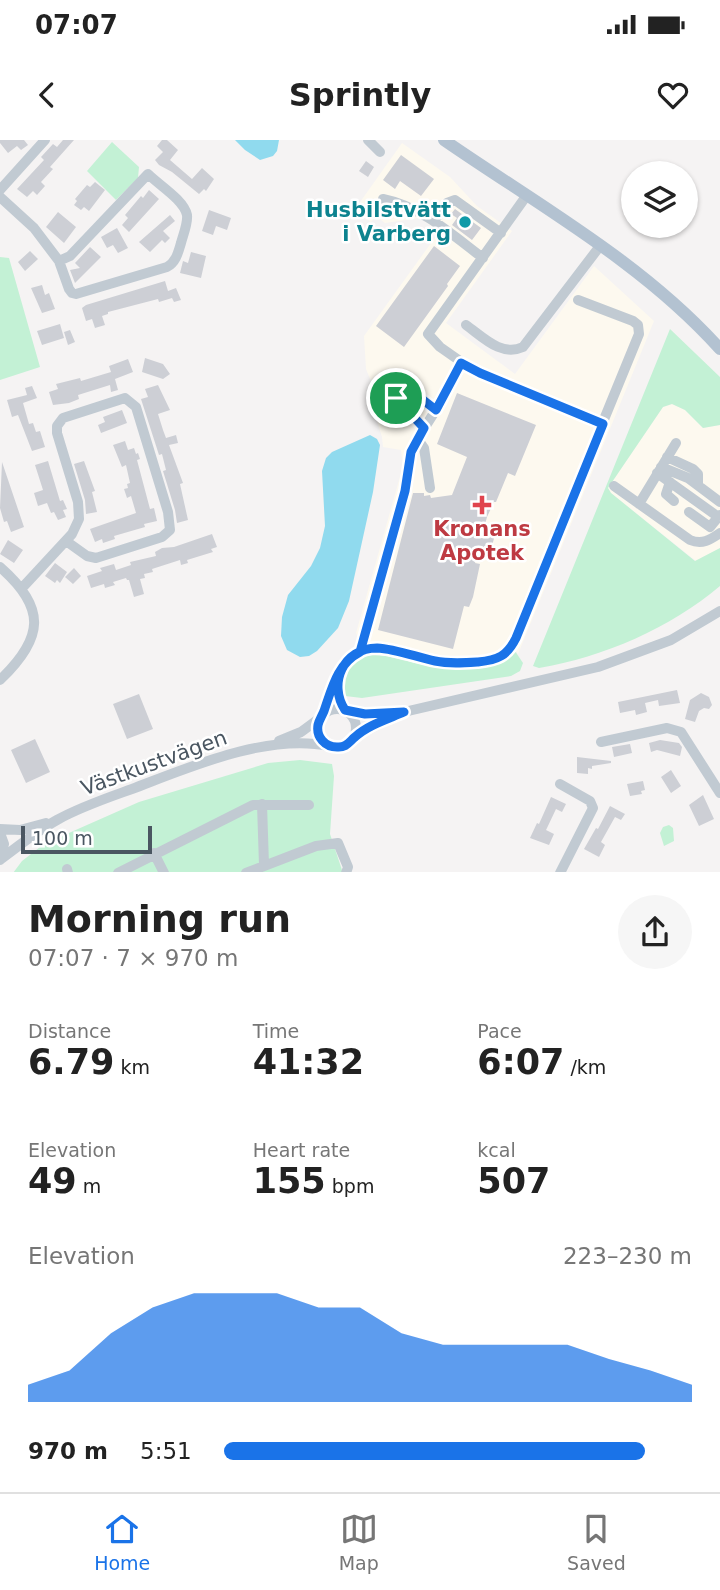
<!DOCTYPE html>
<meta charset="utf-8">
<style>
:root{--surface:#fff;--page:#f6f6f6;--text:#222;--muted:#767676;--line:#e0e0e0;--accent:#1a73e8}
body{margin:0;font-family:"DejaVu Sans",sans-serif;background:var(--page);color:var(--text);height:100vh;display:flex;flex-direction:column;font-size:26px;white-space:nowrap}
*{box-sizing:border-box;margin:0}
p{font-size:23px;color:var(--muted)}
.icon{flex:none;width:38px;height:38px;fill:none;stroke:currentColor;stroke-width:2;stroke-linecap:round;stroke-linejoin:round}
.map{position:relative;height:732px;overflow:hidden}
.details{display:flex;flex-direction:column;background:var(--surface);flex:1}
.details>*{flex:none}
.fabs{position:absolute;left:621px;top:21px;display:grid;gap:14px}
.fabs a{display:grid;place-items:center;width:77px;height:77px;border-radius:50%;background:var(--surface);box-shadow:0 2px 5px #0004;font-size:35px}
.scale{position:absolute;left:21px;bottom:18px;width:131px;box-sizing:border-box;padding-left:7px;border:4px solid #4a5661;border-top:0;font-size:19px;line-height:24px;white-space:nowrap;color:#4a5661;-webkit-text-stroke:5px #fff;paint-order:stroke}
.pin{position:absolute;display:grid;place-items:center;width:60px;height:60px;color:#fff;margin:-30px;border:4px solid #fff;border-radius:50%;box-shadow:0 2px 7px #0007}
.round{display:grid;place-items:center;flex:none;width:74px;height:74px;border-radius:37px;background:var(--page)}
.headline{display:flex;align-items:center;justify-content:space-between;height:119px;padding:0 28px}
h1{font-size:38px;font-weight:600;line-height:52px}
.stats{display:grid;grid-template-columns:repeat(3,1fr);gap:10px;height:119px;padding:7px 28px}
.stats div{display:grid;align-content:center}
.stats b{font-size:35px;font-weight:600}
.stats small{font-size:19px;font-weight:400}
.stats p{font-size:19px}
.chart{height:196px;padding:14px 28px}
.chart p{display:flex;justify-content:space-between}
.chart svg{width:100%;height:126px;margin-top:7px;fill:var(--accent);opacity:.7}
ul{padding:0 28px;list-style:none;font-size:23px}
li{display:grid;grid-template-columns:112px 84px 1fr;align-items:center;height:52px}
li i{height:18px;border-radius:9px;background:var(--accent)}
.status{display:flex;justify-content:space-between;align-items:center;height:49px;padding:0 35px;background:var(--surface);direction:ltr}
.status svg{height:19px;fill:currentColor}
header{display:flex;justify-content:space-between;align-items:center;height:91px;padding:0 28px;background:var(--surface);font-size:32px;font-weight:600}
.menu{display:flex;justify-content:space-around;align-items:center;height:98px;border-top:2px solid var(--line);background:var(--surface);font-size:19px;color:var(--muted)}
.menu a{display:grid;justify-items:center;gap:4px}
.menu .current{color:var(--accent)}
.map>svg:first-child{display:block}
.commercial{fill:#fdf9ef}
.green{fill:#c3f1d5}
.water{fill:#90daee}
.building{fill:#cdcfd5}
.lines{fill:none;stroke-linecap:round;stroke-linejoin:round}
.minor{stroke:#c1cad2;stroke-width:10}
.major{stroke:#b3c2d1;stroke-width:12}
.route-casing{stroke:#fff;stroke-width:14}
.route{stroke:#1a73e8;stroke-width:9}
.culture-dot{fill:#0f9aa8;stroke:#fff;stroke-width:2.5}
.health-dot{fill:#e0444e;stroke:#fff;stroke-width:2.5}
.labels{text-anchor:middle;stroke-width:5;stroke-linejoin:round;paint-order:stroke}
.culture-label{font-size:21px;font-weight:bold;fill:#0d838f;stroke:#fff;text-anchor:end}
.health-label{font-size:21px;font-weight:bold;fill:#be3a42;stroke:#fff}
.street-label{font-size:21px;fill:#4a5661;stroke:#fff}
</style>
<div class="status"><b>07:07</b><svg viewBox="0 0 49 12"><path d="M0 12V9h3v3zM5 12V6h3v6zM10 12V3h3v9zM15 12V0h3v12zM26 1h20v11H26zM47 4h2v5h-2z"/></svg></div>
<header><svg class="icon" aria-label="back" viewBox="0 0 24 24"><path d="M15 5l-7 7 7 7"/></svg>Sprintly<svg class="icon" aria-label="heart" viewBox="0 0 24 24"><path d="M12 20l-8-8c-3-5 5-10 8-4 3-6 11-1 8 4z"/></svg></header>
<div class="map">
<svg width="720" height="733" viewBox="0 0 720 733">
<rect width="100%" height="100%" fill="#f5f3f3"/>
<path class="commercial" d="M402,3L450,37L477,66L512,91L446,183L515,234L594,126L654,181L518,514L516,511L504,523L488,527L454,530L380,515H368L356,493L403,326L401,310L383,307L382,297L374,271L373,246L366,229L364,196L439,92L420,78L385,83L376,76L371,82L358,72V65Z
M672,264L685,270L703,288L720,285V408L696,421L611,353L608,348L663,267Z"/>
<path class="green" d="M112,2L139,27L138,38L116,60L87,31Z
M0,117L9,118L40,227L0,240Z
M670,189L720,237V285L703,288L685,270L672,264L663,267L608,348L611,353L695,421L720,408V446C670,488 604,517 539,528L533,526Z
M515,511L523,523L520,531L511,536L362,558L345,556C337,537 355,514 375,515C386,515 397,519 407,521C432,527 453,531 478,528C494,526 506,525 515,511Z
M300,620L332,624L334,636L330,694L342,730L345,732L13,733L22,721L44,704L139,662L268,623Z
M669,685L673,688L674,701L664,706L660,693L663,687Z"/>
<path class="water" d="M235,0H279L277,11L273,16L260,20L245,10Z
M370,295L377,299L380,305L373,352L349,461L338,488L317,511L309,516L300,517L287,510L281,496L282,477L288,455L311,426L320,408L325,386L322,331L326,318L332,312Z"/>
<path class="building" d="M0,0H24L28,5L21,10L17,6L8,13L0,3Z
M63,0H74L50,27L53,29L41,42L45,46L37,55L33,51L27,57L17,49L44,20L41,17L53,4L57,7Z
M162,0H167L178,10L170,20L192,39L202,28L214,39L206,51L204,49L199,54L172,32L159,25L155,20L163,12L157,6Z
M401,15L434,39L421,56L400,41L395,49L383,40Z
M366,21L374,27L368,37L359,31Z
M95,42L105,50L89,71L84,67L81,70L74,65L77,61L75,59L87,45L90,47Z
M149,50L159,59L129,92L122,85L128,78L125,75L141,56L143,58Z
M455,69L481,88L472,100L452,85L457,78L451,74Z
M209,70L231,78L227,90L216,86L213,95L202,91Z
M58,72L76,87L64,103L46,87Z
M170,75L175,81L163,91L170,98L165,103L162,100L150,112L139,102Z
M117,88L128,108L118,113L113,105L107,108L101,97Z
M434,106L460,126L447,144L448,146L404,207L376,186Z
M90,107L101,117L75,143L70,130L80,128L75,123Z
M30,111L38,119L25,131L18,122Z
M191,112L206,116L201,138L180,133L183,121L188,123Z
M165,141L168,151L176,148L181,160L174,162L172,158L159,162L158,159L108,172V174L102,176L105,185L95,188L92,179L86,181L82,168L86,165Z
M42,145L45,155L49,153L55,169L42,173L31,148Z
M60,184L64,198L42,205L37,191Z
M70,190L75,202L68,205L64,192Z
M145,218L163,224L170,234L163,239L142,232Z
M128,219L133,232L115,239L118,250L111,252L110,245L78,255L79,259L69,263L53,265L49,252L58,249L56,244L80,238L81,241L111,232L109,226Z
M158,245L170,270L158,274L163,290L166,298L176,295L178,303L169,305L183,343L180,344L188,380L177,383L175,370L163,331L166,330L162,314L159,315L141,259L148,257L145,249Z
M32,246L37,258L23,263L29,284L33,283L36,292L40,291L45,307L32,311L18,275L12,277L7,260L27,255L25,248Z
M457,253L536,285L515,336L508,333L496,362H494L487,377L483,392L495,395L491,409L480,406L475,423L480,424L473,457L469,467L464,466L453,509L378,490L413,353H424V356L430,355L431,358L452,355L467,317L437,304Z
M122,270L127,283L101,293L98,285L105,282L103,277Z
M125,301L128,310L134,308L136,314L138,313L140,319L137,320L150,369L154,368L157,381L144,384L145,387L114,396L115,399L103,403L102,399L95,402L90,389L136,373L131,356L127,358L124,349L128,348L127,344L130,343L126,325L122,327L113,305Z
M48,321L60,361L63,360L67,369L63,370L66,377L58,380L54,372L51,373L47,363L38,366L34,353L43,350L35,325Z
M84,321L95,351L92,352L97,372L86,374L85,360L74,324Z
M2,322L24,387L11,392L7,381L4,382L0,368Z
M212,394L217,407L211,409L213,412L187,420L188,423L181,425L180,420L152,429L153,432L144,434L145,438L140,439L144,454L134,457L129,440H127L126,438L113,442L115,445L105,448L104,444L91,448L87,436L102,431L100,428L114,424L116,430L131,425L130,422L156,416L155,412L162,408L174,407Z
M8,400L23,410L14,423L0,414Z
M55,423L67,432L60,443L57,440L55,443L45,436Z
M74,428L81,436L73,444L65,437Z
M677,550L680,563L659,566L658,560L645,563L647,572L636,575L635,570L620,573L618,562Z
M701,553L709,557L712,565L709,569L704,568L699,571L695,582L685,579L690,560Z
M139,554L153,589L127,599L113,564Z
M35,599L50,632L26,643L11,610Z
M660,600L679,603L682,607L680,616L657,610L651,612L649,603Z
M630,604L632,613L614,617L612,607Z
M577,617L611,621V623L592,626V629L588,628V634L577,633Z
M671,630L681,646L671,653L661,637Z
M643,641L645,650L641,651L642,654L630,656L627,644Z
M703,655L714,679L699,686L689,665Z
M551,657L566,664L562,672L556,669L547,688L546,690L554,694L549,705L530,698L537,683L539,684Z
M610,666L625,674L621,680L615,677L601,702L605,705L599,717L584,709L596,688L598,689Z"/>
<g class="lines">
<path class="minor" d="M368,0L380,12
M0,50L45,0
M527,55L428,194L440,207L470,228L603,284
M0,57L34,88L59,121L70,116L148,34C159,45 184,60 187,75C188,84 183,95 181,103C178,113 176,122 167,127L76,154L72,153L69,149L59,121
M383,59C422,67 451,94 483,118
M434,81L447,63L455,60L501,93
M466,185C483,197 501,217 523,207L600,106
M424,288L396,258L405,246L436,269
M417,298L424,308L430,348
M667,317L693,329L698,334V344
M661,327L688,338L720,362
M657,333L717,376L720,375
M670,342L666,354L674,361
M614,346L690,400C702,405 710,400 720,393
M639,364L676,303
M689,372L710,387L719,376
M0,427C47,468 44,498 0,540
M22,448L72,394L79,379L78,362L57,293V286L63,278L125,258L136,267L168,372L170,390L162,397L96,418L87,416L66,401
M360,512L405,351L413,306L444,257L461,223
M338,539V553L345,570
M318 588a19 19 0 1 1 38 0a19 19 0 1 1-38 0Z
M348,572L365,574L404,572L598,527L671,500L720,471
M323,574C354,463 397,529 476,522C490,521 501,520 510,509L639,194L638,185L633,181L578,160
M354,597L397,575
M279,601L301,592L320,578
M601,602L667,588L681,592L720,653
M262,664L264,725
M0,689L20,690L46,683
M0,693L4,704L0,719
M154,713L164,733
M0,720C18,706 37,691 57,680C80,667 107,658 132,649C190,627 267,593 329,606
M67,729L68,733
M118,733L253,665H309
M246,733L316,706L338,703L348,727L346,733
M560,733L593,668L590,661L560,644"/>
<path class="major" d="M444,0C538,65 643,123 720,209"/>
</g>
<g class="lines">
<defs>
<path id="route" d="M396,258L424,288L411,312L405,351L360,512C337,524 332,548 324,571C322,576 319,580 318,585C316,597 325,607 337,607C346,608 349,602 355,597C368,585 388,579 404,572L365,574L345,570C328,544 343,508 377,508C396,509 416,517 435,521C449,524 463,523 478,522C498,520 507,516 516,498L603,284L480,233L461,223L436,270L405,246L396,258"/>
</defs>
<use href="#route" class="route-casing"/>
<use href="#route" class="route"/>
</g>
<circle class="culture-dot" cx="465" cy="82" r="7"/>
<path class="health-dot" d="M478.5 354.5h7v7h7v7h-7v7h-7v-7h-7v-7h7z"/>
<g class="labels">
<g class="culture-label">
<text x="451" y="77">Husbilstvätt<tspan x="451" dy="24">i Varberg</tspan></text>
</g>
<g class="health-label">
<text x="482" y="396">Kronans<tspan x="482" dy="24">Apotek</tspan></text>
</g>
<g class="street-label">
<text transform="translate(154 623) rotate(-20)" y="7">Västkustvägen</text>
</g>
</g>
</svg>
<div class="fabs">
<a><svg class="icon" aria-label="layers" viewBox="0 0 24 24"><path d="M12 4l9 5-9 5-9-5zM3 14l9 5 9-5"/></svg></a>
</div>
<div class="scale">100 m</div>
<div class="pin" style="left:396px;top:258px;background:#1e9e55"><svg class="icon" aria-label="arrive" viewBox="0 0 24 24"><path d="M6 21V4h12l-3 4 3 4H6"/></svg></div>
</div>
<section class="details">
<div class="headline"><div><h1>Morning run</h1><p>07:07 · 7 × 970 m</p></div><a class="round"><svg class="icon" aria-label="share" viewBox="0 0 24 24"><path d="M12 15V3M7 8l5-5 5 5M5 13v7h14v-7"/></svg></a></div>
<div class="stats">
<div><p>Distance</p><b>6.79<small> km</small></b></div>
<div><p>Time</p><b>41:32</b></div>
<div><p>Pace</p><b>6:07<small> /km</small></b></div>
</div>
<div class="stats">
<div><p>Elevation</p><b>49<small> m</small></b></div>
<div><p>Heart rate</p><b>155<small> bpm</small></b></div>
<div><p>kcal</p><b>507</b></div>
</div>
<div class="chart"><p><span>Elevation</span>223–230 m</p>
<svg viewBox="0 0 160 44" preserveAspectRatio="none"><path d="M0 44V38L10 33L20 20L30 11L40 6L50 6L60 6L70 11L80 11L90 20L100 24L110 24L120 24L130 24L140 29L150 33L160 38V44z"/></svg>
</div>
<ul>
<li><b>970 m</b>5:51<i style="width:90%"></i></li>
</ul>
</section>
<nav class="menu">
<a class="current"><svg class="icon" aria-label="home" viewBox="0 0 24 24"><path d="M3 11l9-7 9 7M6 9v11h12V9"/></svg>Home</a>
<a><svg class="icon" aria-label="map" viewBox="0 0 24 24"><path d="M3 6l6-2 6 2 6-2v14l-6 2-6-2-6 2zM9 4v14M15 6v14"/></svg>Map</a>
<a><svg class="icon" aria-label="saved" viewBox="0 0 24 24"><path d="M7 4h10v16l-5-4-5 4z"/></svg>Saved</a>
</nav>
